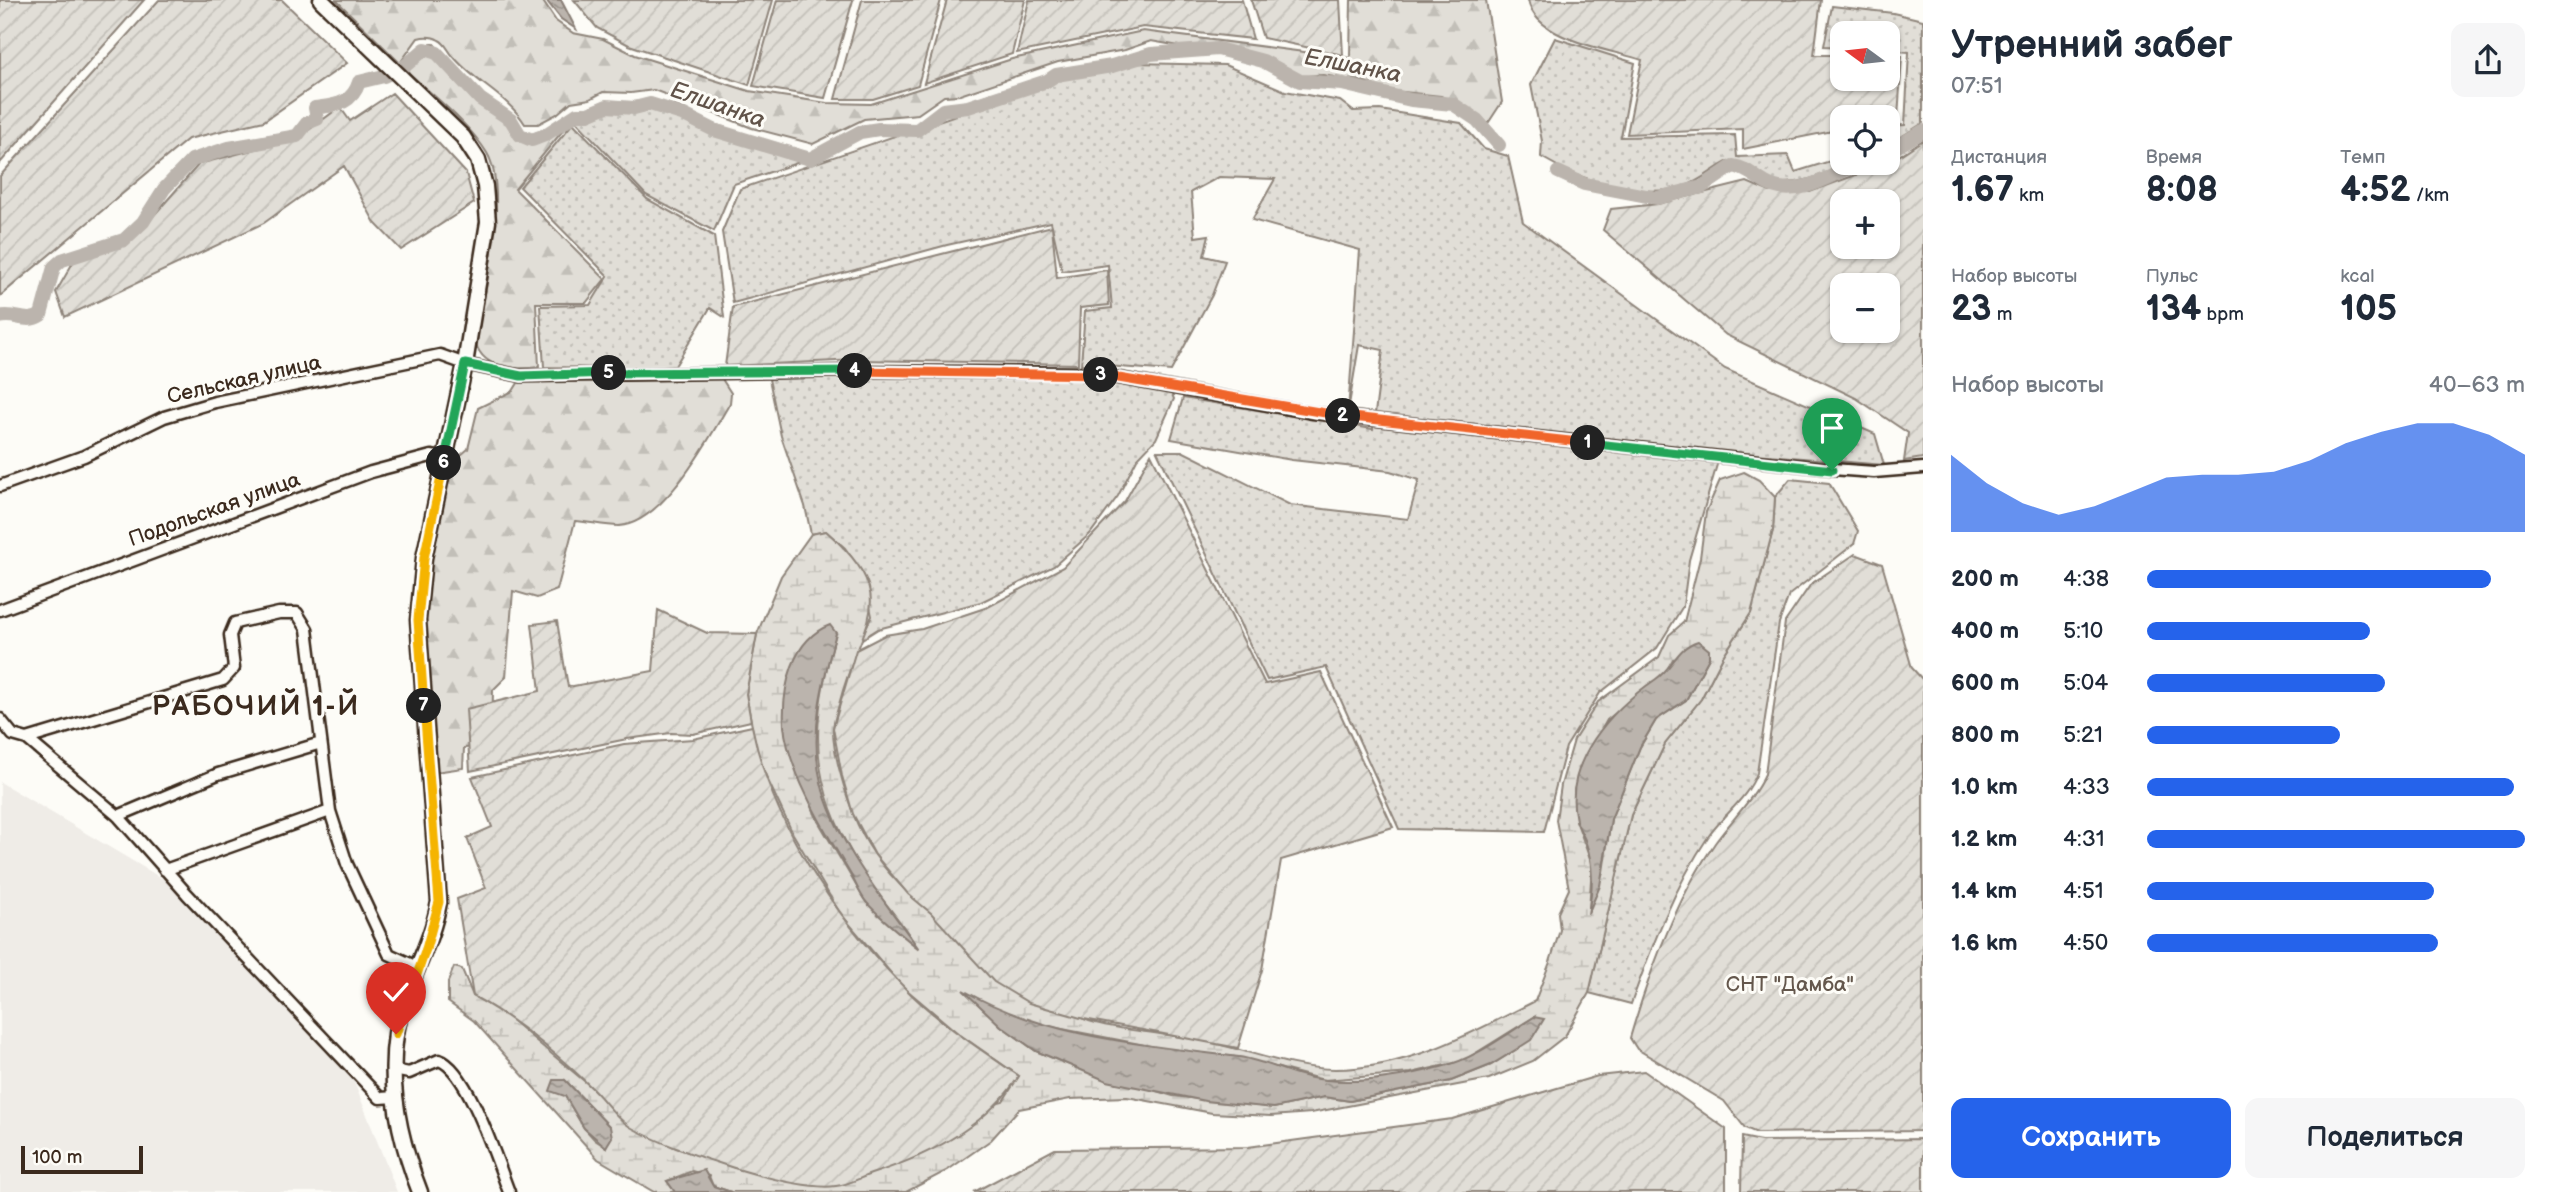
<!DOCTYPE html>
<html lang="ru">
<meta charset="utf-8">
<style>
:root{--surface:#fff;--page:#f6f6f7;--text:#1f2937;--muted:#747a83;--accent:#2563eb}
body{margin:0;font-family:"Balsamiq Sans",sans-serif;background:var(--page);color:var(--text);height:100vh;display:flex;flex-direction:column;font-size:26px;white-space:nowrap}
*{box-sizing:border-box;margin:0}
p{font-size:23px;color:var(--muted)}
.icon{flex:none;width:38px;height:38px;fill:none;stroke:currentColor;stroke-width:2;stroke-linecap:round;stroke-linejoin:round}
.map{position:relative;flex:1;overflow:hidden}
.panel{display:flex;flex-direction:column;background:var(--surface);width:630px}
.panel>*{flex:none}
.needle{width:46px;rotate:285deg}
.controls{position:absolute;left:1830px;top:21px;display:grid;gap:14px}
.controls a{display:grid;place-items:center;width:70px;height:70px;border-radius:14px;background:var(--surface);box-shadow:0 2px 5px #0004;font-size:35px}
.scale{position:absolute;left:21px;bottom:18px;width:122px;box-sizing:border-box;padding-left:7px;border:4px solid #3b2a1e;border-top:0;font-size:19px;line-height:24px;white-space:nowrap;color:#3b2a1e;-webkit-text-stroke:5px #fdfcf7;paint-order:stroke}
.pin{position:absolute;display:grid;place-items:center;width:60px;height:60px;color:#fff;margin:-72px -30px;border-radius:50% 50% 50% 0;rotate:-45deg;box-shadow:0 0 7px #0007}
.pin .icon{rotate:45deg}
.km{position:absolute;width:35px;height:35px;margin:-18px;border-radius:50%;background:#222;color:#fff;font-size:19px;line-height:35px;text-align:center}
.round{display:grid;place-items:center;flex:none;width:74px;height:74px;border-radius:14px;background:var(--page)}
.overview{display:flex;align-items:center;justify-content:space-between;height:119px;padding:0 28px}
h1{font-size:38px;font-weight:700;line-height:52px}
.stats{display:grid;grid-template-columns:repeat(3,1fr);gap:10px;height:119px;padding:7px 28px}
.stats div{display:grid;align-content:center}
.stats b{font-size:35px;font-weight:700}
.stats small{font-size:19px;font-weight:400}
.stats p{font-size:19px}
.chart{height:196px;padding:14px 28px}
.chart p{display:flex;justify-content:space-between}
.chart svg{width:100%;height:126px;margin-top:7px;fill:var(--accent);opacity:.7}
.cta{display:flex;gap:14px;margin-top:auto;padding:14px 28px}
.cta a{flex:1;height:80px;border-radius:14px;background:var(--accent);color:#fff;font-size:28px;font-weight:700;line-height:80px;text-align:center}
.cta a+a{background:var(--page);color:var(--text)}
ul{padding:0 28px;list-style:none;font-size:23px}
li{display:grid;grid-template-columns:112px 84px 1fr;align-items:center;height:52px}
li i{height:18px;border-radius:9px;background:var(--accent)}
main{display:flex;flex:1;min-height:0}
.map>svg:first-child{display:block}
.built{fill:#efece7}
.grass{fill:url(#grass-dots);stroke:#8e847a;stroke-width:2}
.forest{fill:url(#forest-firs);stroke:#8e847a;stroke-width:2}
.wetland{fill:url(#wetland-marsh);stroke:#8e847a;stroke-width:2;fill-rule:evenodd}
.garden{fill:url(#garden-furrows);stroke:#8e847a;stroke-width:2;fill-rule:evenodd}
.water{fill:url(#water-ripples);stroke:#887d74;stroke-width:2}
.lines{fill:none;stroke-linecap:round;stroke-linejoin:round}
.river{stroke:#bbb4ad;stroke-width:14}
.street-casing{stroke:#3b2a1e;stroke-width:15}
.secondary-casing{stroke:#3b2a1e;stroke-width:19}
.street{stroke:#fdfcf7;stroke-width:10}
.secondary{stroke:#fdfcf7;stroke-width:14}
.split-1-casing{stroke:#fff;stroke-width:14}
.split-2-casing{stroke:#fff;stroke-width:14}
.split-3-casing{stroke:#fff;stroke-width:14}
.split-4-casing{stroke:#fff;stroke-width:14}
.split-5-casing{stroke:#fff;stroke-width:14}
.split-6-casing{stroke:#fff;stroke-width:14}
.split-7-casing{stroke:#fff;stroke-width:14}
.split-8-casing{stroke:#fff;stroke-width:14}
.split-9-casing{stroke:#fff;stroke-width:14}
.split-1{stroke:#22a559;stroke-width:9}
.split-2{stroke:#f0652b;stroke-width:9}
.split-3{stroke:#f0652b;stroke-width:9}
.split-4{stroke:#f0652b;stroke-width:9}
.split-5{stroke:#22a559;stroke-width:9}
.split-6{stroke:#22a559;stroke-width:9}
.split-7{stroke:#f5b400;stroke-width:9}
.split-8{stroke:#f5b400;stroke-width:9}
.split-9{stroke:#f5b400;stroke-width:9}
.labels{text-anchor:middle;stroke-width:6;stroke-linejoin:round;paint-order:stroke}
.street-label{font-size:21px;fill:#3b2a1e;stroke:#fdfcf7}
.park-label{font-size:21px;fill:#64574c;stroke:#fdfcf7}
.water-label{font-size:23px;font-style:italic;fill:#615349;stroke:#fdfcf7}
.district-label{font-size:28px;font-weight:bold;letter-spacing:2px;fill:#3b2a1e;stroke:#fdfcf7}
</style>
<main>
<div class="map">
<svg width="1923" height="1192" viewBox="0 0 1923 1192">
<defs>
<pattern id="grass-dots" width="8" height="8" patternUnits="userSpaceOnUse" patternTransform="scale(1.75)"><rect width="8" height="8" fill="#e1ded7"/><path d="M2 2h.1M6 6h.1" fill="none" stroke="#c2bfb8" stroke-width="1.8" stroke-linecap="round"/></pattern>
<pattern id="forest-firs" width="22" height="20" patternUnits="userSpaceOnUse" patternTransform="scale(1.75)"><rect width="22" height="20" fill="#e1ded7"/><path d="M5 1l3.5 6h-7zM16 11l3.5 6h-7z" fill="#c2bfb8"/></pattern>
<pattern id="wetland-marsh" width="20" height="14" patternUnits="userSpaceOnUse" patternTransform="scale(1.75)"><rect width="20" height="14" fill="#e1ded7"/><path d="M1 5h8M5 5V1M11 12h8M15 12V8" fill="none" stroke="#c2bfb8"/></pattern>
<pattern id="garden-furrows" width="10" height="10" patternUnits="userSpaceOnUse" patternTransform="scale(1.75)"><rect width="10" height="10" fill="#e1ded7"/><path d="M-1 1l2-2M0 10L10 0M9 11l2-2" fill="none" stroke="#c2bfb8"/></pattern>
<pattern id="water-ripples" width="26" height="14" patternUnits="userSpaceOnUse" patternTransform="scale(1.75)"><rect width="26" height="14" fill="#bbb4ad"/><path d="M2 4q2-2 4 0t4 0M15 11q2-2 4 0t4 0" fill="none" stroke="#99938c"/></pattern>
</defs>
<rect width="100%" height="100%" fill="#fdfcf7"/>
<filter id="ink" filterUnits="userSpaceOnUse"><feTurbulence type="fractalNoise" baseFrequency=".0143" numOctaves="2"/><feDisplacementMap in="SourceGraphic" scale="14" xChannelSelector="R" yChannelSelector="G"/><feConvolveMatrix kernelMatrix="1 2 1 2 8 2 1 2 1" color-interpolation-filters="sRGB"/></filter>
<g filter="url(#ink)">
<path class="built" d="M0,782L173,885L349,1069L397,1192H0Z"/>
<path class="grass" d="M1832,6L1893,13L1923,20V123L1888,145V126L1905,125L1909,52L1888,50V33H1843V47L1824,46Z
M1555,38L1635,63L1621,137L1735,135L1737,157L1788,155L1795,172L1843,157V163H1849C1826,173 1793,190 1768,180C1753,174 1744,165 1727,162C1713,169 1701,181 1685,186C1642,200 1579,180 1541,157L1542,141L1531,85Z
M1135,63L1225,65L1285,91L1340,101L1353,111L1380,110L1461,123L1484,149L1508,156L1523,222L1725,369L1875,434L1884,465L1721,451L1689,560L1683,606L1657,648L1600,693L1566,747L1544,832L1399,829L1326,667L1267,680L1157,451H1182L1290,505L1408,519L1419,480L1390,471L1292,460L1171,439L1183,398L1373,429L1383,350L1359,345L1348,411L1360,250L1252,220L1275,179L1219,177L1191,192L1195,237L1209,235L1204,256L1225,261L1212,295L1171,371L1081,364L1085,311L1112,308L1108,265L1062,271L1051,222L947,245L733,303L722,232L740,189L1090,69Z
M652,100L687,111L700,120L812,158L734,184L714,231L646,195L575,120L572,112L603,105Z
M573,123L647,199L714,236L724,317L710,308L675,366L651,368L544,367L540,306L590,305L608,276L520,187Z
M878,375L1093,379L1171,392L1174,399L1156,439L1137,459L1118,496L1090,534L1054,566L981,602L878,629L859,641L872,616L863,574L845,548L826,531L811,534L805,506L781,436L769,379Z
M1790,479L1829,483L1858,531L1854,544L1789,595L1779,623L1757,773C1747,799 1724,814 1708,837C1675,886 1651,948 1631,1004L1589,993L1631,815L1665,744L1701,699L1723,656L1751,613L1773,530L1775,497Z"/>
<path class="forest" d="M336,0H542L556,21L573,33L603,39L635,55L749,91L827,103L871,104L1012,59L1143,31L1350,58L1351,0H1486L1502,102L1485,128L1475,112L1441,96L1385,90L1365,82L1323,75L1301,76L1258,57L1212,44L1185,47L1151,41L1125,50L1058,62L960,95L944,96L918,114L864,119L813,144L752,128L654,90L631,93L603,92L590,99L571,102L557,114L538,124H525C508,96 474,82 453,56C448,51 446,43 439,40C432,36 426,36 418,38L400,63Z
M425,44H434L476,90L509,115L516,127L528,135L548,129L570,116V122L515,189L605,279L586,303H536L539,367C517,370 484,370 476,344C483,298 510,192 487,153C468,122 434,97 408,72Z
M722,379L731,393L730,403C709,439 664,523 619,526C605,526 589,522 575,521L557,590L537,598L513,591L506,677L493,690L492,737L483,747L464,748L463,768L435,772L424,626L428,570L445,489L454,461L468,449L478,408L513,391L518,383Z"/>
<path class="wetland" d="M1744,472L1759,480L1775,497L1773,530L1751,613L1723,656L1701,699L1665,744L1631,815L1589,993L1565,1036L1533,1061L1489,1079L1311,1113L1271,1116L1212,1113L1127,1097L1070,1099L1019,1109L991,1140L948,1170L906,1192H731L713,1186L709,1176L692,1171L667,1181L675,1192H654L598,1159L474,1021L448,1002V982L454,967L462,969L473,996L500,1010L541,1045L589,1085L630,1126L676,1148L741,1170L1003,1101L1019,1076L959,1034L901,985L840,913L793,834L758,759L746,694L757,634L781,576L811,534L826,531C904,600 861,620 840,701C838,709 834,719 833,728C832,749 845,792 853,813C880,888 953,928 1015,971C1036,986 1058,1006 1082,1018C1104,1029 1168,1034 1195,1039C1239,1047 1290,1069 1335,1069C1408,1069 1472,1033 1535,1001L1550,962L1560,930L1558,913L1569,889L1556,820L1561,785L1574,740L1598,702L1659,657L1669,635L1684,622L1700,558L1706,512L1720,480ZM836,633C809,727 809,783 860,868C877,896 901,919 916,946L866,902L818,821L793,760L784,726ZM1709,658L1686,700L1656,720L1640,747L1611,819L1603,872L1589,910L1592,865L1576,820L1574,790L1582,765L1607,720L1665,673L1673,659ZM967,993L998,1011L1052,1027L1176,1051L1241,1058L1324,1080L1411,1073L1463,1061L1534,1017L1517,1049L1491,1065L1451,1081L1350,1101L1324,1097L1274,1108L1173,1096L1075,1067L1036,1051L1001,1026ZM565,1080L610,1127L606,1147L595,1140L584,1128L565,1096L559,1092Z"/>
<path class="garden" d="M0,0H144L0,163Z
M159,0H282L347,63L264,121L188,139L0,296V176Z
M574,0H773L749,85L629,45L597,28Z
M777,0H853L825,98L753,86Z
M862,0H941L918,85L873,99H835Z
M947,0H1025L1012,54L924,83Z
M1029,0H1242L1253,39L1143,27L1017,53Z
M1251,0H1340L1343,55L1263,38Z
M1528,0H1821L1814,55H1843V79H1888V56H1902L1898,118L1843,117V129L1743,149V129L1627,134L1642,60C1608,49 1535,40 1528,0Z
M392,93L466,173L474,203L401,250L375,223L344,166L264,223L65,317L56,292L75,259L129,239L142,229L199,164L298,138L340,107L350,121Z
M1923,140V458L1904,461L1908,433L1856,398L1726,335L1603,230L1611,209L1658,204L1747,182L1770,192H1810L1888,163ZM1843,201H1888V247H1843ZM1843,285H1888V331H1843Z
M1052,226L1057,278L1107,270L1109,305L1080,308L1078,364L859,360L725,366L733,307Z
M1151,454L1265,684L1321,672L1393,827L1281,860L1262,970L1238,1048L1084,1019L1029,1003L994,982L931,913L908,894L875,855L853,814L842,776L833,728L856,650L885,635L922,629L988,607L1063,567L1125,501Z
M1855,554L1882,564L1912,668L1923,680V1131L1757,1133L1745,1128L1724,1101L1637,1049L1630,1038C1649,973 1676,899 1715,843C1732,819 1753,800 1765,774L1785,622L1811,584Z
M658,610L707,633L757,634L746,694L751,721L693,734L671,733L627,739L470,771L466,709L540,691L532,624L557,621L568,687L653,671Z
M752,726C771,822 834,915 901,984C935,1020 978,1048 1019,1076C986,1127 928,1156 871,1174C860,1178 847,1185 836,1186C793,1192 671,1150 632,1128C616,1119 604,1099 591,1087C556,1053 515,1019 473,996L457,899L486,888L467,838L492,827L472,777L624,744L693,739Z
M1644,1071L1726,1129V1192H974L1055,1149L1248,1147L1452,1119L1598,1076Z
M1742,1137L1761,1141L1923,1139V1192H1741Z"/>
<path class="water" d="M546,0H561L576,29L561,19Z
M830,625L836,633C823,680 809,733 821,782C834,840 885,902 919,949C902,935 882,920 867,903C860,895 856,884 851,875C828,836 787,770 784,725C782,688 792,639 830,625Z
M1698,641L1709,650V658L1686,700L1656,720L1640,747L1611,819L1600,886L1588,914C1593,888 1594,865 1585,840C1582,833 1578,827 1576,820C1562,762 1612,709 1656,679C1674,667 1676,648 1698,641Z
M963,990C1046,1038 1145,1045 1239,1057C1268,1061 1296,1078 1326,1080C1362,1084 1406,1076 1441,1067C1475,1059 1505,1035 1534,1017L1544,1019L1531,1040L1517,1049L1491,1065L1451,1081L1350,1101L1324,1097L1274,1108L1205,1101L1107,1081L1036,1051L1001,1026Z
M554,1080H565L610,1127L612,1137L606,1147L584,1128L565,1096L550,1091Z
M704,1170L713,1186L731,1192H675L667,1181Z"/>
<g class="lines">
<path class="river" d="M1888,152L1923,131
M1558,172L1584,184L1657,198L1702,187L1733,166C1749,168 1758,181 1772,186C1802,197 1834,173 1861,163
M0,317C14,312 26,325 41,315L54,267L62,260L124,240L143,222L164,189L192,160L229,148L297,136L307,123L317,119L315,108C334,105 352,105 359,82L384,76L405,66L425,49L437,53L480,99L511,120L520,135L532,140L545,135L577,114H588L607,106L634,108L650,104L682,114L714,130L810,159L860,132L879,129L917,130L943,110L968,107L1047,81L1056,75L1112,66L1151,54L1218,49L1263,61L1300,81L1342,84L1411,100L1453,104L1477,120L1499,145"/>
<defs>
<path id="street" d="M0,486L84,456L164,417L215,402L440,355L465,364L521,376L852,371L1091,373L1313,413L1832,469L1874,472L1923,468
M0,610L371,472L431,456L445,458
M0,719L13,735L27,739L118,816L187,894L380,1098L396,1097
M27,739L223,680L234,668L230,635L235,623L279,613H297L307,629L330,811L347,864L389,954L419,968
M118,816L218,774L321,743
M165,870L330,811
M394,1070L409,1073L439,1060C468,1069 498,1164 509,1192"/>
<path id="secondary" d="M321,0L463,137L478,160L485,186L488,222L465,364L424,558L418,620L439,902C431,948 403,989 396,1034C388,1087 401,1144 420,1192"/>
</defs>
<use href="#street" class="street-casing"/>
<use href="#secondary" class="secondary-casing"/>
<use href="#street" class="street"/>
<use href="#secondary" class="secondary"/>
</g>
</g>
<g class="lines" filter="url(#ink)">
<defs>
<path id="split-1" d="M1588,443L1832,470"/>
<path id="split-2" d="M1343,416L1588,443"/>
<path id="split-3" d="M1101,375L1343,416"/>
<path id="split-4" d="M855,371L1101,375"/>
<path id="split-5" d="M609,373L855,371"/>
<path id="split-6" d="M444,463L465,364L521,376L609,373"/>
<path id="split-7" d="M424,706L418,620L424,558L444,463"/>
<path id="split-8" d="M424,706L439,902L426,949"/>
<path id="split-9" d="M396,1034L426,949"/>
</defs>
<use href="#split-1" class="split-1-casing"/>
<use href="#split-2" class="split-2-casing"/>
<use href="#split-3" class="split-3-casing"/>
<use href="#split-4" class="split-4-casing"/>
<use href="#split-5" class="split-5-casing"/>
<use href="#split-6" class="split-6-casing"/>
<use href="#split-7" class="split-7-casing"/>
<use href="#split-8" class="split-8-casing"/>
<use href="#split-9" class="split-9-casing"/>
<use href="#split-1" class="split-1"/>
<use href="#split-2" class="split-2"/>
<use href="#split-3" class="split-3"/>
<use href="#split-4" class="split-4"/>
<use href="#split-5" class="split-5"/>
<use href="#split-6" class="split-6"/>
<use href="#split-7" class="split-7"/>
<use href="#split-8" class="split-8"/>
<use href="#split-9" class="split-9"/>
</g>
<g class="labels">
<g class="street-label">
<text transform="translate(244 379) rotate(-13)" y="7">Сельская улица</text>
<text transform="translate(214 509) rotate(-20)" y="7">Подольская улица</text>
</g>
<g class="park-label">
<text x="1790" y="991">СНТ "Дамба"</text>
</g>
<g class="water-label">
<text transform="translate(1353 65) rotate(11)" y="8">Елшанка</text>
<text transform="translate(718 104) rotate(19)" y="8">Елшанка</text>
</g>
<g class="district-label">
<text x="256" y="715">РАБОЧИЙ 1‑Й</text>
</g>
</g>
</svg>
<div class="controls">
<a><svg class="needle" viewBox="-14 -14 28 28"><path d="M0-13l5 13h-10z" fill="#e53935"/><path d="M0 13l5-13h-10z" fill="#747a83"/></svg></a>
<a><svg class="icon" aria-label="locate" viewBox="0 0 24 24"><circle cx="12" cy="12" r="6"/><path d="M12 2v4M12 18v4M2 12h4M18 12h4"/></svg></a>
<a>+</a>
<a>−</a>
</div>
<div class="scale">100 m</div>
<div class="pin" style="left:1832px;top:470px;background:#1e9e55"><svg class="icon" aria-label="arrive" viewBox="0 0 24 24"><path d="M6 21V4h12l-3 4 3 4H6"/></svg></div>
<div class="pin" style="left:396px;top:1034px;background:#d93025"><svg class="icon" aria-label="check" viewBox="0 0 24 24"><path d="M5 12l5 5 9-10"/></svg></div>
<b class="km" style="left:1588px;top:443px">1</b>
<b class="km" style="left:1343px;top:416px">2</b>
<b class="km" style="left:1101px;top:375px">3</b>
<b class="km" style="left:855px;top:371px">4</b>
<b class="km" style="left:609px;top:373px">5</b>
<b class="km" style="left:444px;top:463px">6</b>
<b class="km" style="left:424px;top:706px">7</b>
</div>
<section class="panel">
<div class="overview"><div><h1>Утренний забег</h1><p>07:51</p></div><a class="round"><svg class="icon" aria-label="share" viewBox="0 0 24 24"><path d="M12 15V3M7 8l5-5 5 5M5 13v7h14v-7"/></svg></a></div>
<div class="stats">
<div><p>Дистанция</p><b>1.67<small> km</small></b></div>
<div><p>Время</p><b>8:08</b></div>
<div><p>Темп</p><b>4:52<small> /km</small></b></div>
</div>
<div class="stats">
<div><p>Набор высоты</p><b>23<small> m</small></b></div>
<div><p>Пульс</p><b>134<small> bpm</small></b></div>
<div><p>kcal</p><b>105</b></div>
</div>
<div class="chart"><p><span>Набор высоты</span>40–63 m</p>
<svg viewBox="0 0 160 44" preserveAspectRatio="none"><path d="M0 44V17L10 27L20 34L30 38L40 35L50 30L60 25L70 24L80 24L90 23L100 19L110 13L120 9L130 6L140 6L150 10L160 17V44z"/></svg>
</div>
<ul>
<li><b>200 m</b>4:38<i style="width:91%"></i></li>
<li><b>400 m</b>5:10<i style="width:59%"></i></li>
<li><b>600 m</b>5:04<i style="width:63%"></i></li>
<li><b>800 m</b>5:21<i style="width:51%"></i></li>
<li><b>1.0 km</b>4:33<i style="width:97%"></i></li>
<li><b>1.2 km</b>4:31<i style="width:100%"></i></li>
<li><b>1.4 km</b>4:51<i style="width:76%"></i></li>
<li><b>1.6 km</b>4:50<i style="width:77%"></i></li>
</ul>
<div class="cta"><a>Сохранить</a><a>Поделиться</a></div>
</section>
</main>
